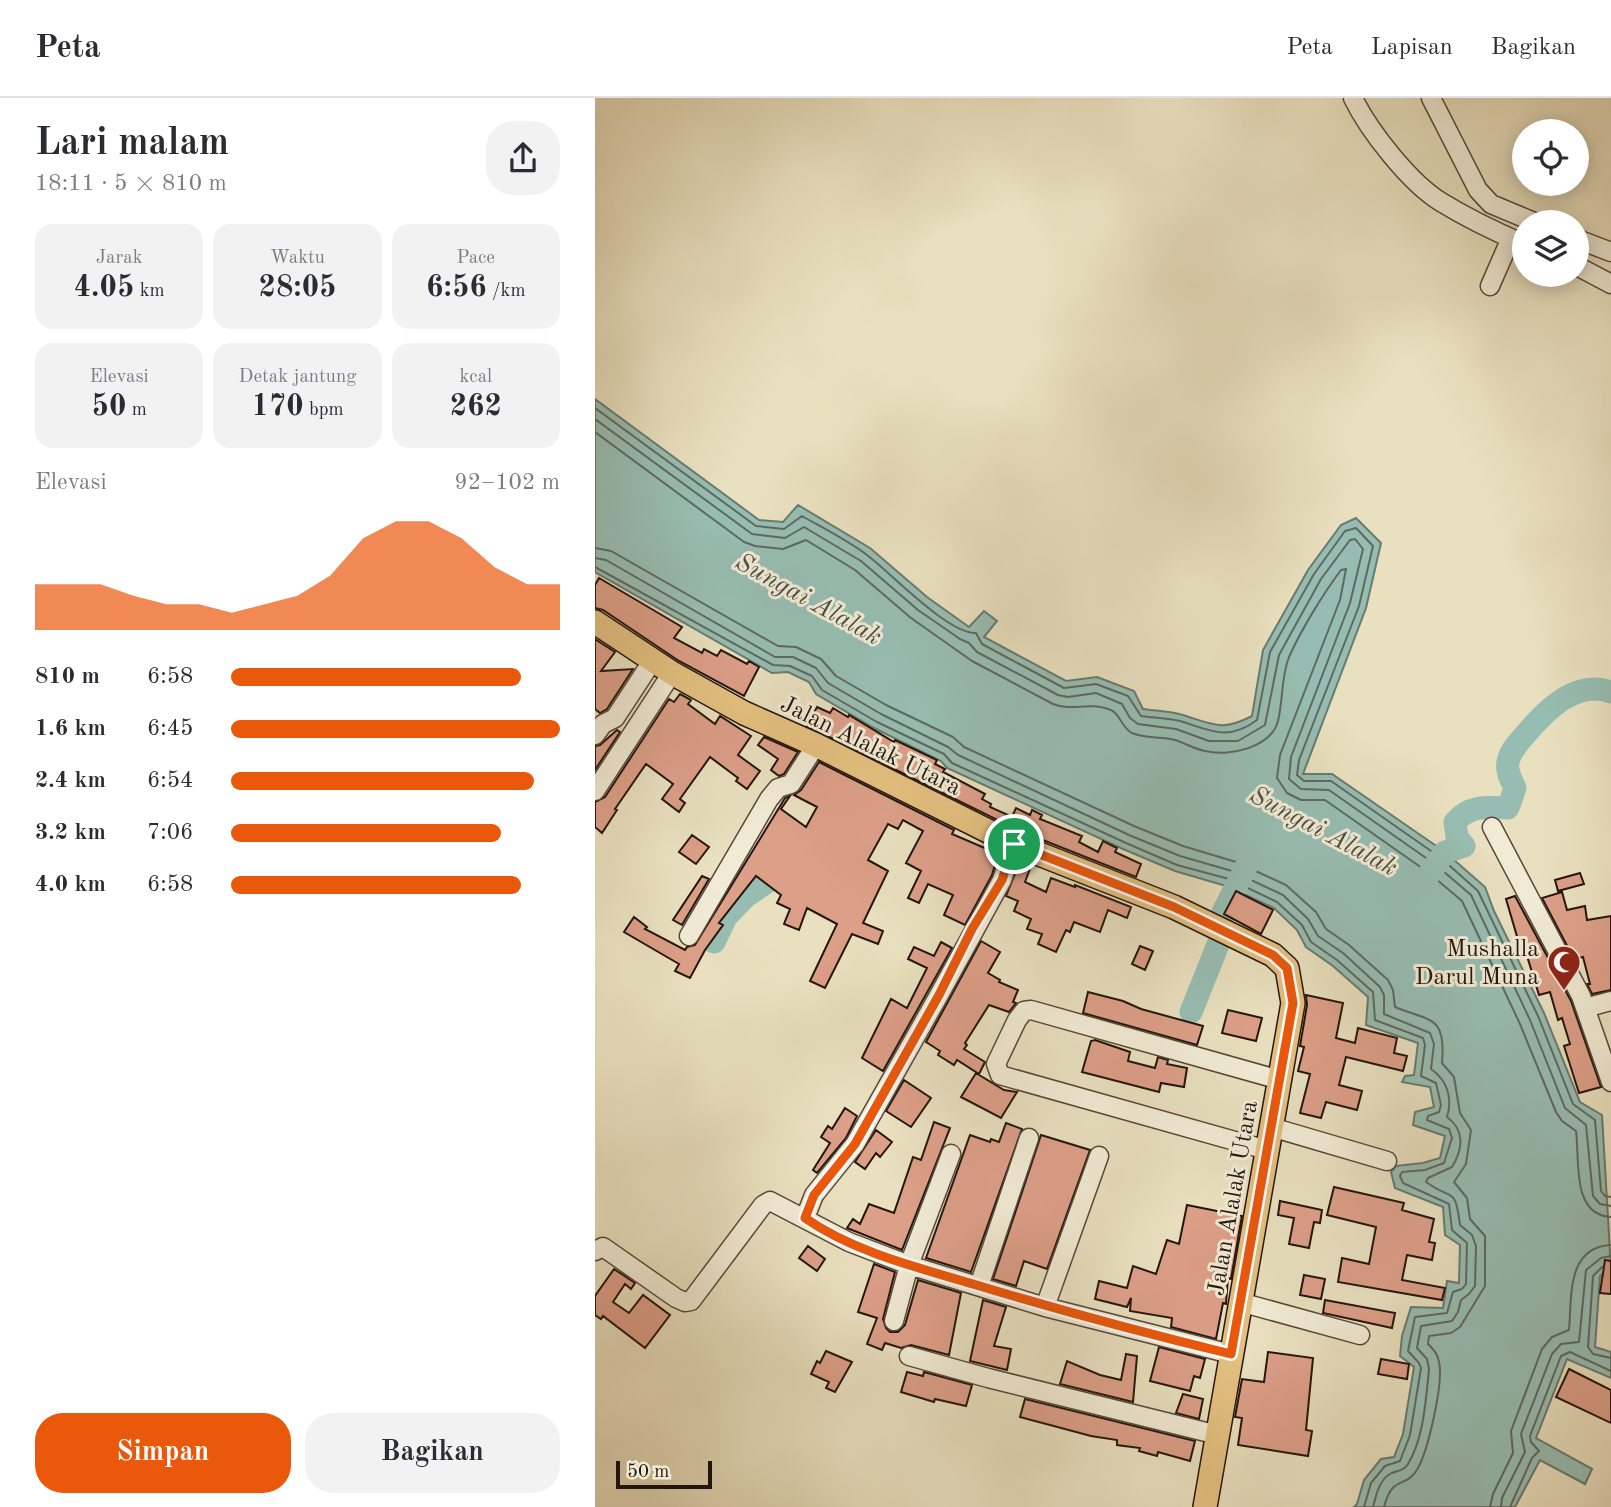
<!DOCTYPE html>
<html lang="id">
<meta charset="utf-8">
<style>
:root{--surface:#fff;--page:#f2f2f3;--text:#2b2b33;--muted:#7c7c81;--line:#e1e1e2;--accent:#ea580c}
body{margin:0;font-family:"Old Standard TT",serif;background:var(--page);color:var(--text);height:100vh;display:flex;flex-direction:column;font-size:26px;white-space:nowrap}
*{box-sizing:border-box;margin:0}
p{font-size:23px;color:var(--muted)}
.icon{flex:none;width:38px;height:38px;fill:none;stroke:currentColor;stroke-width:2;stroke-linecap:round;stroke-linejoin:round}
.map{position:relative;flex:1;overflow:hidden}
.sheet{display:flex;flex-direction:column;background:var(--surface);width:595px}
.sheet>*{flex:none}
.buttons{position:absolute;left:917px;top:21px;display:grid;gap:14px}
.buttons a{display:grid;place-items:center;width:77px;height:77px;border-radius:50%;background:var(--surface);box-shadow:0 4px 18px #0003;font-size:35px}
.scale{position:absolute;left:21px;bottom:18px;width:96px;box-sizing:border-box;padding-left:7px;border:4px solid #24150d;border-top:0;font-size:19px;line-height:24px;white-space:nowrap;color:#24150d;-webkit-text-stroke:5px #f1ebd5;paint-order:stroke}
.pin{position:absolute;display:grid;place-items:center;width:60px;height:60px;color:#fff;margin:-30px;border:4px solid #fff;border-radius:50%;box-shadow:0 2px 7px #0007}
.round{display:grid;place-items:center;flex:none;width:74px;height:74px;border-radius:28px;background:var(--page)}
.overview{display:flex;align-items:center;justify-content:space-between;height:119px;padding:0 35px}
h1{font-size:38px;font-weight:800;line-height:52px}
.figures{display:grid;grid-template-columns:repeat(3,1fr);gap:10px;height:119px;padding:7px 35px}
.figures div{display:grid;align-content:center;border-radius:18px;background:var(--page);text-align:center}
.figures b{font-size:30px;font-weight:800}
.figures small{font-size:19px;font-weight:400}
.figures p{font-size:19px}
.chart{height:196px;padding:14px 35px}
.chart p{display:flex;justify-content:space-between}
.chart svg{width:100%;height:126px;margin-top:7px;fill:var(--accent);opacity:.7}
.primary-button{display:flex;gap:14px;margin-top:auto;padding:14px 35px}
.primary-button a{flex:1;height:80px;border-radius:28px;background:var(--accent);color:#fff;font-size:28px;font-weight:800;line-height:80px;text-align:center}
.primary-button a+a{background:var(--page);color:var(--text)}
ul{padding:0 35px;list-style:none;font-size:23px}
li{display:grid;grid-template-columns:112px 84px 1fr;align-items:center;height:52px}
li i{height:18px;border-radius:9px;background:var(--accent)}
header{display:flex;align-items:center;gap:42px;box-sizing:border-box;height:98px;padding:0 35px;background:var(--surface);border-bottom:2px solid var(--line)}
header strong{font-size:33px}
nav{display:flex;gap:38px;margin-inline-start:auto;font-size:24px}
main{display:flex;flex:1;min-height:0}
.map>svg:first-child{display:block}
.water{fill:#97bdb2;stroke:#697a70;stroke-width:2}
.lines{fill:none;stroke-linecap:round;stroke-linejoin:round}
.shore{stroke:#5e6960;stroke-width:2}
.river{stroke:#97bdb2;stroke-width:23}
.building{fill:#dc9f88;stroke:#24150d;stroke-width:2}
.minor-casing{stroke:#55483a;stroke-width:21}
.major-casing{stroke:#24150d;stroke-width:26}
.minor{stroke:#f1ebd5;stroke-width:18}
.major{stroke:#e4c080;stroke-width:23}
.route-casing{stroke:#fff;stroke-width:14}
.route{stroke:#ea580c;stroke-width:9}
.labels{text-anchor:middle;stroke-width:6;stroke-linejoin:round;paint-order:stroke}
.street-label{font-size:24px;fill:#24150d;stroke:#f1ebd5}
.poi-label{font-size:24px;fill:#24150d;stroke:#f1ebd5;text-anchor:end}
.water-label{font-size:26px;font-style:italic;fill:#4c5047;stroke:#f1ebd5}
</style>
<header>
<strong>Peta</strong>
<nav><a>Peta</a><a>Lapisan</a><a>Bagikan</a></nav>
</header>
<main>
<section class="sheet">
<div class="overview"><div><h1>Lari malam</h1><p>18:11 · 5 × 810 m</p></div><a class="round"><svg class="icon" aria-label="share" viewBox="0 0 24 24"><path d="M12 15V3M7 8l5-5 5 5M5 13v7h14v-7"/></svg></a></div>
<div class="figures">
<div><p>Jarak</p><b>4.05<small> km</small></b></div>
<div><p>Waktu</p><b>28:05</b></div>
<div><p>Pace</p><b>6:56<small> /km</small></b></div>
</div>
<div class="figures">
<div><p>Elevasi</p><b>50<small> m</small></b></div>
<div><p>Detak jantung</p><b>170<small> bpm</small></b></div>
<div><p>kcal</p><b>262</b></div>
</div>
<div class="chart"><p><span>Elevasi</span>92–102 m</p>
<svg viewBox="0 0 160 44" preserveAspectRatio="none"><path d="M0 44V28L10 28L20 28L30 32L40 35L50 35L60 38L70 35L80 32L90 25L100 12L110 6L120 6L130 12L140 22L150 28L160 28V44z"/></svg>
</div>
<ul>
<li><b>810 m</b>6:58<i style="width:88%"></i></li>
<li><b>1.6 km</b>6:45<i style="width:100%"></i></li>
<li><b>2.4 km</b>6:54<i style="width:92%"></i></li>
<li><b>3.2 km</b>7:06<i style="width:82%"></i></li>
<li><b>4.0 km</b>6:58<i style="width:88%"></i></li>
</ul>
<div class="primary-button"><a>Simpan</a><a>Bagikan</a></div>
</section>
<div class="map">
<svg width="1016" height="1409" viewBox="0 0 1016 1409">
<rect width="100%" height="100%" fill="#e9e0bf"/>
<filter id="stains"><feTurbulence type="fractalNoise" baseFrequency=".00286" numOctaves="4"/><feColorMatrix values="0 0 0 0 .2 0 0 0 0 .09 0 0 0 0 .02 0 0 0 .5 -.17"/></filter>
<radialGradient id="worn" r=".72"><stop offset=".6" stop-color="#630" stop-opacity="0"/><stop offset="1" stop-color="#630" stop-opacity=".3"/></radialGradient>
<path class="water" d="M0,301L164,422L188,424L203,407L275,450L332,499L374,529L389,513L402,523L389,539L471,583L502,579L539,593L548,611C561,613 575,613 588,617C617,626 627,634 657,618L668,552L713,472L746,427L761,420L786,445L771,510L708,676H737L850,754L890,789L899,813L949,915L985,1004L1007,1017L1016,1172L1005,1178L1000,1249L1016,1254V1280L972,1261L941,1340L997,1371L990,1386L945,1362L920,1409H759L762,1406L769,1382L786,1361L799,1359L808,1336L819,1269L805,1258L807,1238L816,1209L848,1210L852,1183L864,1185L865,1147L850,1137L848,1109L800,1090L796,1074L801,1068L828,1065L845,1060L850,1038L818,1027L820,1014L839,1009L835,989L807,984L810,978L819,977L823,945L771,927L773,899L738,868L711,849L702,832L679,810L631,788L580,773L528,751L352,670L346,663L279,630L221,596L214,584L193,574L177,575L0,474Z"/>
<g class="lines">
<path class="shore" d="M0,310L161,428L189,431L207,418C228,430 252,442 272,457C296,475 353,536 381,535L387,546L469,590L501,586L533,598L546,618C559,620 572,620 585,623C615,632 633,644 662,622L675,554L719,476L750,433L761,430L778,448L764,508L704,662L702,677L709,683H736L846,760L883,793L943,918L978,1006L1000,1022L1006,1093L1010,1098L1016,1099
M0,321L157,436L190,440L209,429L266,463L323,512L365,541L374,545L382,554L463,597L473,599L501,595L527,606L535,620L543,626L581,631L614,643H643L670,627L684,557L726,481L755,442L760,441L768,451L755,505L696,659L694,681L706,691L734,692L841,767L876,797L935,922L970,1010L991,1027L998,1098L1005,1106L1016,1108
M0,334L149,444L160,448L188,451L211,442L260,472L316,520L377,563L458,606C478,614 494,603 516,612C525,616 527,630 537,635C550,641 566,638 580,642C590,645 599,651 610,653C633,659 676,650 683,623C688,603 686,579 694,559C706,532 728,496 746,472L751,471L745,502L685,657L682,680L692,695L706,702H730L834,775L867,803L925,926L961,1014L967,1023L981,1033C985,1062 976,1117 1016,1119
M0,450L16,453L183,548L201,549L226,561L241,578L291,607L358,639L369,649L539,728L588,748L641,764L691,787L721,814L731,831L754,847L793,882L798,892L800,909C837,924 851,918 847,965L859,979L865,1015L876,1032L871,1066L859,1084L872,1100L875,1121L890,1138V1188L865,1229L856,1235L834,1238L833,1246C838,1251 843,1256 844,1264C849,1284 833,1352 823,1370C811,1392 798,1375 789,1409
M0,460L11,462L180,559H198L221,570L233,585L286,616L353,649L363,657L534,737L585,758L637,773L688,797L713,821L723,838L748,855L785,889L789,897V916L835,935L839,946L836,971C852,982 858,1000 852,1019C870,1032 868,1051 857,1069L833,1080L831,1084C858,1104 860,1087 865,1127L877,1137L881,1148L880,1188L874,1196L866,1202L863,1214L857,1223L826,1228L822,1250L832,1261L834,1271C831,1300 829,1340 813,1366C808,1374 802,1372 795,1376C784,1382 781,1398 778,1409
M0,469L178,567L195,568L217,578L227,592L282,624L349,656L357,665L531,745L582,767L634,781L682,804L707,827L716,844L742,862L778,894L780,922L828,940L830,947L826,978L841,985L846,1007L844,1014L833,1018L832,1022L854,1031L857,1040L849,1065L830,1072L807,1074L805,1078L808,1085L854,1106L857,1132L872,1145L871,1186L867,1191L858,1194L852,1215L820,1219L813,1253L824,1265L826,1270L815,1337L805,1363L790,1368L776,1385L769,1409
M1007,1169L998,1178L993,1249L998,1256L1016,1260
M895,1409L898,1396L918,1355L916,1333L947,1251L957,1239L974,1232C977,1200 971,1149 1016,1147
M906,1409L907,1400L930,1354L926,1336L957,1256L966,1246L984,1244L991,1172L1006,1160L1016,1158
M915,1409L937,1360L944,1353L936,1344L935,1338L966,1258L975,1254L1016,1273"/>
<path class="river" d="M832,779L850,754L869,748L862,739L860,724C875,707 892,709 913,710L920,690C916,682 911,673 913,664C915,653 923,645 930,637C950,613 981,581 1016,594
M119,844L131,819L150,799L178,780L187,764
M596,914L626,839L627,816L653,765"/>
</g>
<path class="building" d="M4,480L87,529L79,540L107,555L109,551L122,558L126,552L152,566L154,563L164,569L149,598L84,563L8,512L0,510V487Z
M0,541L20,554L6,573L38,571L12,611L5,615L0,611Z
M85,596L96,602L93,606L120,626L125,618L156,638L143,657L165,673L152,691L141,683L143,680L115,659L85,701L90,705L84,714L67,701L78,686L51,666L20,711L22,712L7,735L0,729V704L10,699L74,601L79,604Z
M222,609L235,615L238,610L253,619L254,617L299,644L300,642L342,662L340,666L350,671L348,674L390,696L387,701L396,706L395,709L417,719L421,710L435,717L437,712L447,717L445,721L487,738L484,744L503,754L508,743L522,750L520,754L546,766L541,779L425,733L212,628Z
M22,632L25,634L0,672V648L5,647Z
M169,639L203,654L189,676L184,678L176,672L183,661L163,647Z
M224,664L359,732L357,736L399,754L397,757L402,760L397,777L370,827L349,817L358,797L333,786L324,805L313,800L326,773L311,765L328,733L308,722L303,731L293,726L273,762L293,773L268,825L288,833L283,846L257,836L230,890L215,883L242,826L212,810L204,832L189,826L195,811L182,805L186,797L161,778L124,825L128,827L110,852L95,880L80,873L84,866L29,834L39,819L52,829L50,831L90,852L92,849L100,847L190,700L195,698L186,711L211,729L222,709L199,697L206,692Z
M97,737L114,749L101,766L84,754Z
M425,763L436,768L430,784L451,794L456,780L480,789V787L536,809L532,820L513,812L505,834L479,824L475,834L471,832L461,854L443,846L447,836L432,831L436,821L419,813L423,803L411,798Z
M985,775L989,786L963,793L960,782Z
M107,778L114,781L87,827L78,822Z
M641,793L678,812L666,836L629,816Z
M967,794L972,812L990,808L992,822L1016,818V892L997,896L992,886H995L988,859L979,861L947,800Z
M920,798L976,903L1006,989L984,995L969,948L975,946L967,920L963,922L955,894L944,897L929,848L925,849L921,835L911,801Z
M386,843L405,854L393,875L405,882L404,884L423,892L418,904L421,905L414,914L394,907L370,945L372,947L369,951L390,964L384,976L362,962L359,967L343,957L345,953L331,944Z
M346,844L357,850L288,973L267,960L296,901L312,910L332,870L313,861L319,849L339,858Z
M545,848L558,853L550,872L537,866Z
M493,894L528,903L546,911L608,928L602,947L488,915Z
M711,897L748,905L741,940L760,945L763,930L802,940L799,955L812,958L808,973L751,959L744,987L767,993L762,1012L731,1004L726,1020L705,1015L715,976L703,973L709,949L705,948L712,907Z
M633,912L667,920L661,943L627,935Z
M500,942L535,954L533,963L560,970L563,959L573,962L572,966L592,970L589,989L566,985L564,994L487,974L496,943Z
M381,975L409,992L422,994L406,1020L366,999Z
M309,982L336,1000L316,1029L291,1013Z
M250,1010L262,1018L251,1040L222,1075L218,1072L235,1045L226,1039L233,1028L237,1031Z
M339,1024L355,1030L307,1152L252,1130L258,1121L265,1126L274,1106L299,1115L318,1059L326,1062Z
M411,1025L427,1031L376,1174L331,1160L375,1037L395,1044L396,1041L404,1044Z
M281,1032L297,1044L285,1059L281,1055L270,1071L260,1064Z
M446,1037L495,1052L452,1171L429,1163L421,1188L398,1181Z
M739,1089L809,1105L807,1112L839,1121L834,1144L840,1145L837,1162L812,1157L807,1182L850,1190L847,1202L743,1184L747,1160L774,1166L781,1129L732,1117Z
M685,1103L727,1112L725,1125L719,1124L714,1150L694,1146L699,1120L683,1117Z
M592,1107L647,1118L636,1181L633,1180L631,1206L628,1205L621,1241L576,1229L577,1220L535,1213L536,1200L532,1209L500,1201L504,1183L532,1190L538,1168L561,1176L572,1142L584,1146Z
M213,1148L230,1161L222,1173L204,1160Z
M1010,1162L1016,1163V1196L1005,1195Z
M279,1166L300,1174L288,1221L291,1230L295,1234H303L310,1227L323,1182L366,1195L354,1257L316,1247L306,1250L290,1245L287,1252L272,1246L282,1220L263,1214Z
M19,1171L40,1185L36,1191L30,1186L18,1204L34,1215L48,1197L75,1217L50,1250L8,1218L6,1221L0,1217V1198Z
M709,1177L730,1181L726,1201L705,1197Z
M388,1202L411,1209L399,1248L416,1251L412,1272L375,1263Z
M730,1202L800,1215L797,1230L728,1215Z
M564,1249L610,1261L605,1280L599,1278L595,1293L555,1283Z
M231,1253L257,1264L240,1294L231,1290L234,1284L216,1276L222,1263L225,1265Z
M673,1254L718,1260L711,1332L717,1333L713,1358L643,1347L647,1320L640,1319L647,1281L669,1284Z
M531,1256L542,1258L538,1304L465,1286L472,1263L505,1277L526,1282Z
M786,1261L814,1266L812,1281L783,1276Z
M974,1271L1016,1292V1325L961,1299Z
M312,1274L328,1278L329,1274L377,1287L371,1308L340,1301L339,1304L306,1294Z
M588,1296L608,1301L604,1321L581,1315Z
M430,1301L600,1343L595,1363L563,1354L562,1358L544,1353L545,1350L522,1347V1342L496,1338L425,1319Z"/>
<g class="lines">
<defs>
<path id="minor" d="M758,0C774,33 815,85 846,104C872,120 901,134 929,146
M836,0L883,92L896,106L939,124
M982,141L1016,154
M982,168L1016,186
M895,188L916,140
M0,637L8,626L20,620L58,562
M0,693L77,575
M897,729L986,898L1016,984
M94,838L174,701L183,690L196,686L221,647
M990,910L1016,903
M676,1029L792,1063
M672,1052L405,977L401,966L422,922L429,913L436,912L685,982
M210,1120L219,1097L260,1046L344,897L407,782L419,746
M0,1153L8,1149L81,1200L90,1204L96,1203L168,1107L175,1103L254,1144L314,1167L450,1209L636,1256
M384,1188L434,1040
M645,1204L765,1237
M450,1209L504,1058
M299,1223L314,1167L356,1056
M314,1258L393,1280L623,1337"/>
<path id="major" d="M0,524L77,575L149,615L221,647L419,746L579,809L678,857L692,870L698,905L610,1409"/>
</defs>
<use href="#minor" class="minor-casing"/>
<use href="#major" class="major-casing"/>
<use href="#minor" class="minor"/>
<use href="#major" class="major"/>
</g>
<g class="lines">
<defs>
<path id="route" d="M419,746L579,809L678,857L692,870L698,905L636,1256C549,1235 464,1212 378,1186C321,1169 259,1154 210,1120L219,1097L260,1046L344,897L377,831L407,782Z"/>
</defs>
<use href="#route" class="route-casing"/>
<use href="#route" class="route"/>
</g>
<defs>
<symbol id="mosque-pin" viewBox="-11 -11 22 30"><path d="M0 17L-7.5 6A9.5 9.5 0 1 1 7.5 6Z" fill="#8f2418" stroke="#f1ebd5"/><path d="M3.5-4.9A6 6 0 1 0 3.5 4.9A5 5 0 1 1 3.5-4.9Z" fill="#fff"/></symbol>
</defs>
<g fill-rule="evenodd">
<use href="#mosque-pin" x="950" y="845" width="38" height="52"/>
</g>
<g class="labels">
<g class="street-label">
<text transform="translate(276 647) rotate(26)" y="8">Jalan Alalak Utara</text>
<text transform="translate(637 1100) rotate(-80)" y="8">Jalan Alalak Utara</text>
</g>
<g class="poi-label">
<text x="944" y="858">Mushalla<tspan x="944" dy="28">Darul Muna</tspan></text>
</g>
<g class="water-label">
<text transform="translate(214 500) rotate(29)" y="9">Sungai Alalak</text>
<text transform="translate(729 732) rotate(28)" y="9">Sungai Alalak</text>
</g>
</g>
<rect width="100%" height="100%" filter="url(#stains)"/>
<rect width="100%" height="100%" fill="url(#worn)"/>
</svg>
<div class="buttons">
<a><svg class="icon" aria-label="locate" viewBox="0 0 24 24"><circle cx="12" cy="12" r="6"/><path d="M12 2v4M12 18v4M2 12h4M18 12h4"/></svg></a>
<a><svg class="icon" aria-label="layers" viewBox="0 0 24 24"><path d="M12 4l9 5-9 5-9-5zM3 14l9 5 9-5"/></svg></a>
</div>
<div class="scale">50 m</div>
<div class="pin" style="left:419px;top:746px;background:#1e9e55"><svg class="icon" aria-label="arrive" viewBox="0 0 24 24"><path d="M6 21V4h12l-3 4 3 4H6"/></svg></div>
</div>
</main>
